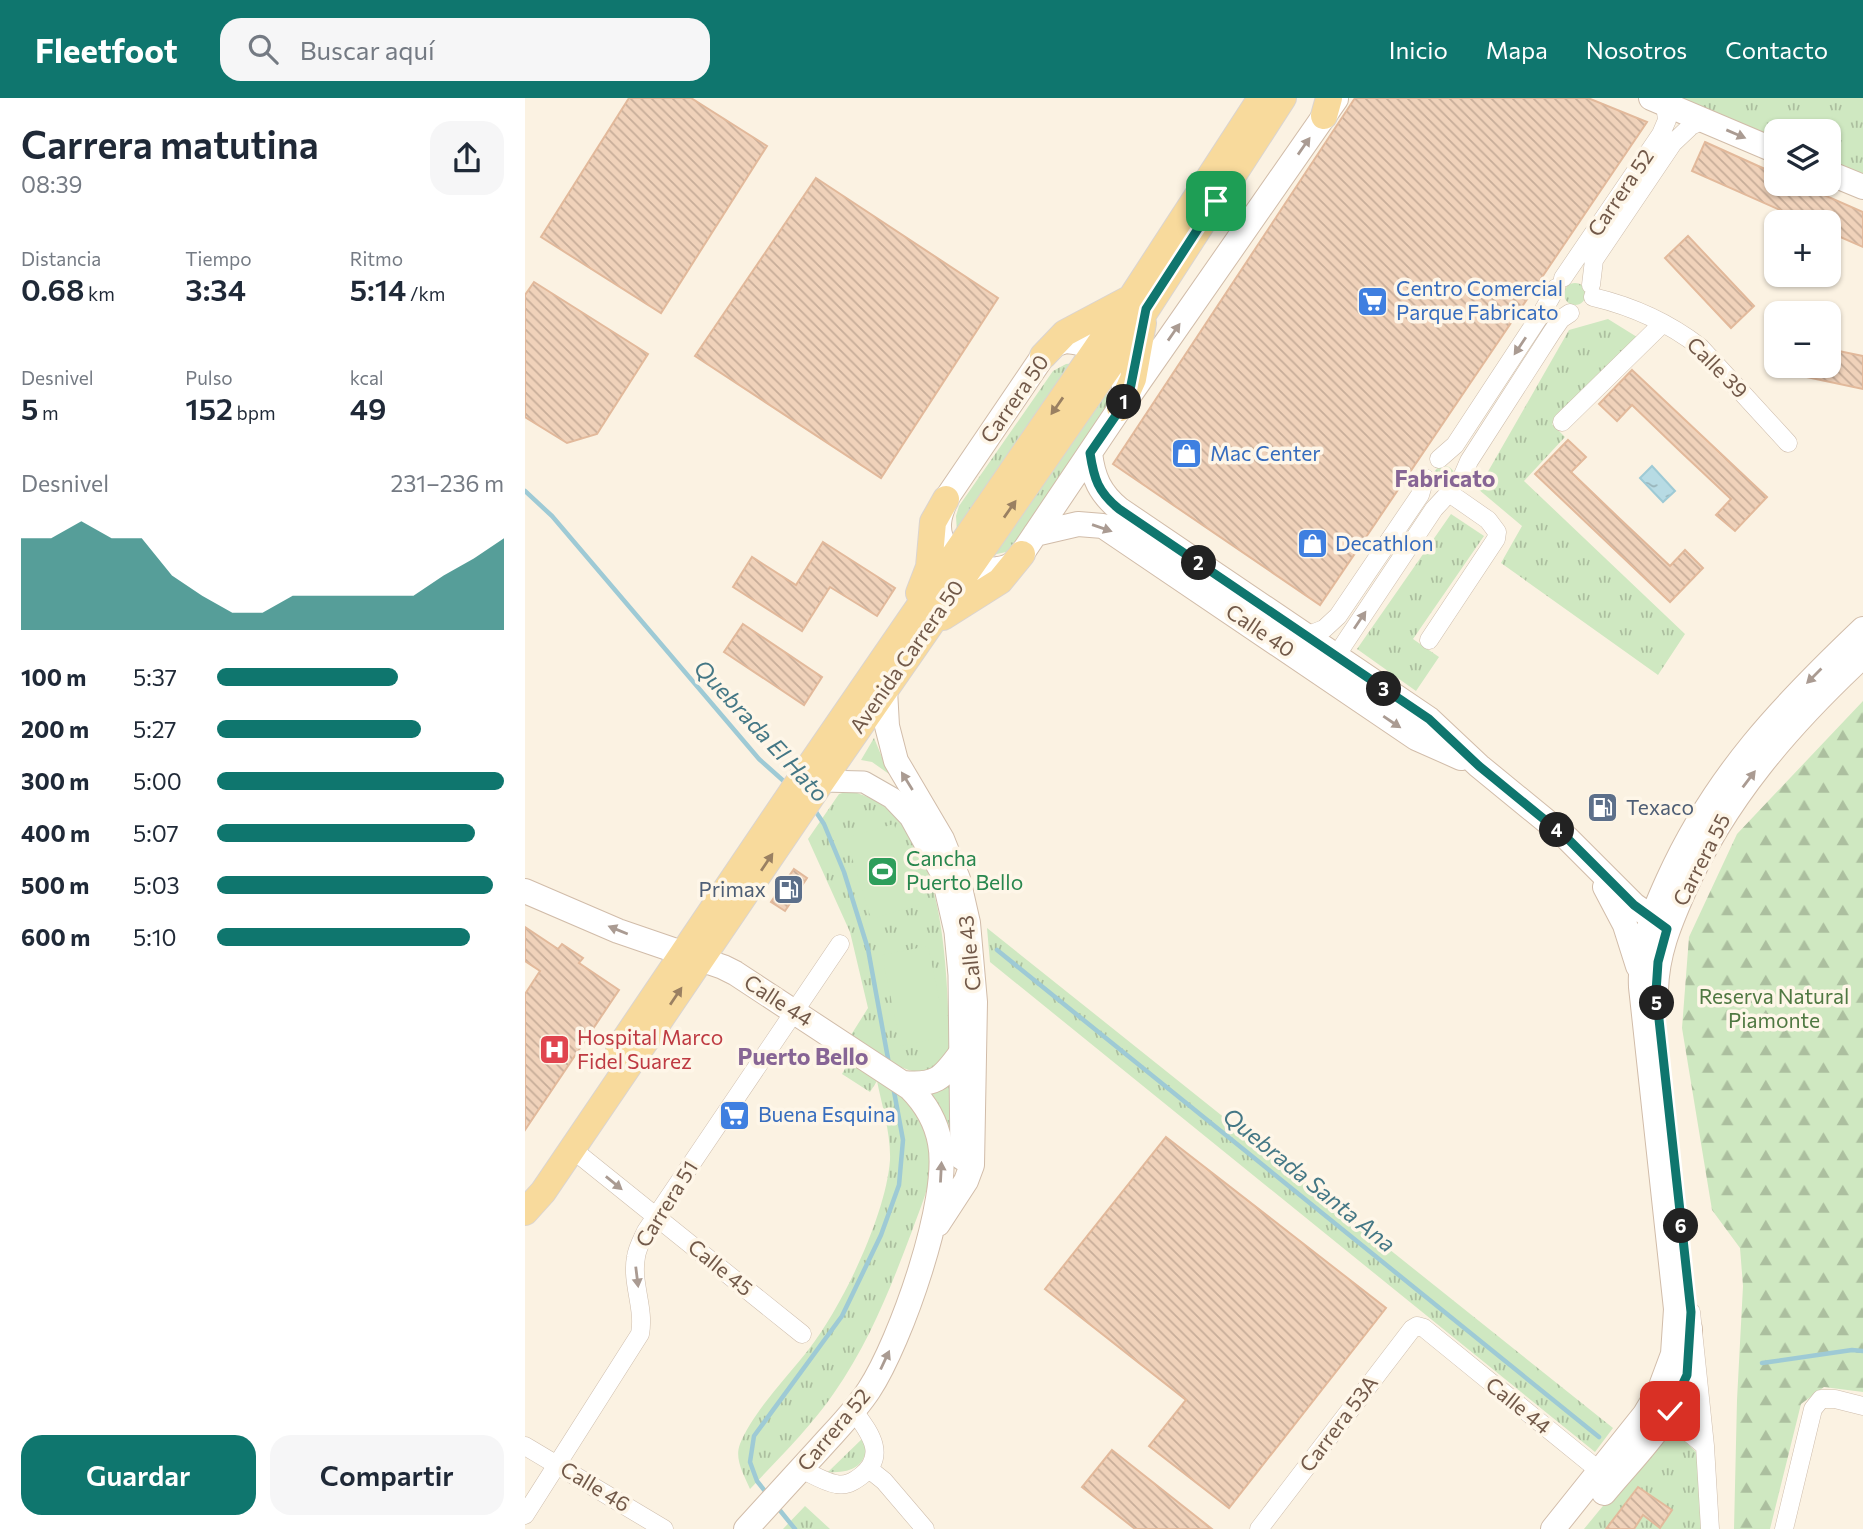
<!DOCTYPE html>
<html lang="es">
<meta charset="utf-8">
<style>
:root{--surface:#fff;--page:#f6f6f7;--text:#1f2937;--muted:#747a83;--accent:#0f766e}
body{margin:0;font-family:Commissioner,sans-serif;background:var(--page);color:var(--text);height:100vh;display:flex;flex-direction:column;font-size:26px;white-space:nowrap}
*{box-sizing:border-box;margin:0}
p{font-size:23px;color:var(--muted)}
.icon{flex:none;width:38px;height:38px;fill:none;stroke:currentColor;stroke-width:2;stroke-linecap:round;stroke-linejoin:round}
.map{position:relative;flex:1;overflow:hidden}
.panel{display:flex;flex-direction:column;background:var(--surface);width:525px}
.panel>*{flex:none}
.fabs{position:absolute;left:1239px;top:21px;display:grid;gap:14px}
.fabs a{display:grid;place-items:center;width:77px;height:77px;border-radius:14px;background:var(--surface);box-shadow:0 2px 5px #0004;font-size:35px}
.pin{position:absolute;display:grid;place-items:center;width:60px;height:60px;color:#fff;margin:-30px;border-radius:14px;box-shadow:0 4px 10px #0006}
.km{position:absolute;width:35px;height:35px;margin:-18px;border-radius:50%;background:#222;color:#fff;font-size:19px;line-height:35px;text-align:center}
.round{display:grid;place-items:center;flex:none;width:74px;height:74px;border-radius:21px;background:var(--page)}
.summary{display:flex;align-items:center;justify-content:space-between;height:119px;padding:0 21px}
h1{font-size:38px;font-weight:600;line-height:52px}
.figures{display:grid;grid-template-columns:repeat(3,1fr);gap:10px;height:119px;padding:7px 21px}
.figures div{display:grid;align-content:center}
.figures b{font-size:30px;font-weight:600}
.figures small{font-size:19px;font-weight:400}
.figures p{font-size:19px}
.chart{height:196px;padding:14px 21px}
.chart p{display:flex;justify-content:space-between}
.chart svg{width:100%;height:126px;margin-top:7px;fill:var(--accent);opacity:.7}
.cta{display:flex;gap:14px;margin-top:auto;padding:14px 21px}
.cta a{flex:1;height:80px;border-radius:21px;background:var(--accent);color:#fff;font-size:28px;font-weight:600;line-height:80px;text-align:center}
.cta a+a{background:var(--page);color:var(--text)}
ul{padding:0 21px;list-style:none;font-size:23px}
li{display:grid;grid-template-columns:112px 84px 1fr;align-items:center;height:52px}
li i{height:18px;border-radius:9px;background:var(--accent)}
header{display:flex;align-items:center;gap:42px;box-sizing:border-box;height:98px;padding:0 35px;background:var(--accent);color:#fff}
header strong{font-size:33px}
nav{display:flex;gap:38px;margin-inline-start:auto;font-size:24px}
.search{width:490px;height:63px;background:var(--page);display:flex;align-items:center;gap:18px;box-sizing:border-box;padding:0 24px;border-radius:21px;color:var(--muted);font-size:26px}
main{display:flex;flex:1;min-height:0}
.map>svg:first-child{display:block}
.grass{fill:url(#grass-tufts)}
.forest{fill:url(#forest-firs)}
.pitch{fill:#cfe8c1}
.water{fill:url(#water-ripples);stroke:#9ecad5;stroke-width:2}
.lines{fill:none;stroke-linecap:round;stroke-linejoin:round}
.stream{stroke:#9ecad5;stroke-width:4.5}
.building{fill:url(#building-back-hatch);stroke:#e2b99b;stroke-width:2}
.minor-casing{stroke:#cebdac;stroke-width:19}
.tertiary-casing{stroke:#cebdac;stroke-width:23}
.secondary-casing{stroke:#d1bca9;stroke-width:26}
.primary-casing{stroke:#dad4d0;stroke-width:28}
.minor{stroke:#fff;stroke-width:18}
.tertiary{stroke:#fff;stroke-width:21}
.secondary{stroke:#fff;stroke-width:24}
.primary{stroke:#f8da9c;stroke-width:26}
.oneway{fill:#aa9b92}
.oneway2{fill:#9a8062}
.route-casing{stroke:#fff;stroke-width:14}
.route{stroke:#0f766e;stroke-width:9}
.labels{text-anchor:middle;stroke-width:7;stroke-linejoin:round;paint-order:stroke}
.street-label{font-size:21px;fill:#725949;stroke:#fef6e8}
.shop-label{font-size:21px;fill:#366cbe;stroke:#fef6e8;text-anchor:start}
.service-label{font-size:21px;fill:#4e5e75;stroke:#fef6e8;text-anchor:start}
.leisure-label{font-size:21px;fill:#27864d;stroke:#fef6e8;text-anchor:start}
.park-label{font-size:21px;fill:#4f7842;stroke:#fef6e8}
.health-label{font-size:21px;fill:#be3a42;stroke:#fef6e8;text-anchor:start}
.neighbourhood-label{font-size:23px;font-weight:bold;fill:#876595;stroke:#fef6e8}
.water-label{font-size:23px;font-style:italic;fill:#447785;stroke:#fef6e8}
</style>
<header>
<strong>Fleetfoot</strong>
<div class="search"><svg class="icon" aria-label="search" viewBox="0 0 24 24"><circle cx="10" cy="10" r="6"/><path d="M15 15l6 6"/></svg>Buscar aquí</div>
<nav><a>Inicio</a><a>Mapa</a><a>Nosotros</a><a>Contacto</a></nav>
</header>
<main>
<section class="panel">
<div class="summary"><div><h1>Carrera matutina</h1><p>08:39</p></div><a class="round"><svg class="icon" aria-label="share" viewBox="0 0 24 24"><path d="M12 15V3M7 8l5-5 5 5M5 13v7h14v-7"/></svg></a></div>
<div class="figures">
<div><p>Distancia</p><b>0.68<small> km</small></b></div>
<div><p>Tiempo</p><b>3:34</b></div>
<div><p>Ritmo</p><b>5:14<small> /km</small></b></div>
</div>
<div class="figures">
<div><p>Desnivel</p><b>5<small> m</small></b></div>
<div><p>Pulso</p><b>152<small> bpm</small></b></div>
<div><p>kcal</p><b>49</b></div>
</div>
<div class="chart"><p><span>Desnivel</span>231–236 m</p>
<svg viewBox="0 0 160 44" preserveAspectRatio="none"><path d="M0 44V12L10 12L20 6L30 12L40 12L50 25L60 32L70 38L80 38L90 32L100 32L110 32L120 32L130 32L140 25L150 19L160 12V44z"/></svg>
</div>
<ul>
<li><b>100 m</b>5:37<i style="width:63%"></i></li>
<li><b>200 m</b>5:27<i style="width:71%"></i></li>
<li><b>300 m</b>5:00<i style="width:100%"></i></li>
<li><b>400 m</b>5:07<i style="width:90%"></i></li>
<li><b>500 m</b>5:03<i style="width:96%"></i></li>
<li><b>600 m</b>5:10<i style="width:88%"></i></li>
</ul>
<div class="cta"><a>Guardar</a><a>Compartir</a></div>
</section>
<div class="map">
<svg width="1338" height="1431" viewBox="0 0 1338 1431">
<defs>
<pattern id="grass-tufts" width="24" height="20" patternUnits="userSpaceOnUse" patternTransform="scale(1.75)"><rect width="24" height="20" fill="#cfe8c1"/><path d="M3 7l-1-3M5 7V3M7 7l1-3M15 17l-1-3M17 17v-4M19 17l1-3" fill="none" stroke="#acbf9f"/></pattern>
<pattern id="forest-firs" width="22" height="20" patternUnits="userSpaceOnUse" patternTransform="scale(1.75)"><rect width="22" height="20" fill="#cfe8c1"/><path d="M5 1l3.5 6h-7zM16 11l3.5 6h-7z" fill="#acbf9f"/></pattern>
<pattern id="water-ripples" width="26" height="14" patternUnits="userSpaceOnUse" patternTransform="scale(1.75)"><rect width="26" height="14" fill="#b7dbe4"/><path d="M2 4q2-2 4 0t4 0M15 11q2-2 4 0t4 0" fill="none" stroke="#99b5bb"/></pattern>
<pattern id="building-back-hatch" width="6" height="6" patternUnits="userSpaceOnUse" patternTransform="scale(1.75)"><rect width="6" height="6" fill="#f0d2ba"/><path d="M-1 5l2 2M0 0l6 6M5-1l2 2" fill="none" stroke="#c7ad99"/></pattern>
</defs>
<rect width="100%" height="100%" fill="#fbf2e2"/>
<path class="grass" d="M1153,0H1338V79L1304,64V33H1251V42Z
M1039 196a11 11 0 1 1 22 0a11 11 0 1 1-22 0Z
M1083,221L1112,239L1027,326L1040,339L999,383L1160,536L1133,577L976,465L997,428L953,391L1044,232Z
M551,265L432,436L431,418L434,408L528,273L541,266Z
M581,286L583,305L579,314L486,450L481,454L463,458Z
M908 379a11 11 0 1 1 22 0a11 11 0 1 1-22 0Z
M926,416L959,438L888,541L914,559L891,593L832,551Z
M349,640L364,676L347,664L336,662Z
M324,693C424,714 421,872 425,951C421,957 416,964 411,969C388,988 346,949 326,937L343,910L325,834L283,741L314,696Z
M462,830L1088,1330L1070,1354L465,864Z
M324,964C340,974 379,996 388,1011C398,1026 405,1048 406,1066C406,1086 394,1114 387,1133C366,1189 344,1245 309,1295C285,1330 254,1360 225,1391C219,1377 209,1361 215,1346C227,1315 263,1278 284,1251C318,1207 361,1117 365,1062C366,1036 357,1008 352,983L345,994L317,976Z
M428,982L427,1078L404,990Z
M1137,1336L1155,1338L1172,1355L1177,1431H1059Z
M340,1338C346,1366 328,1376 303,1374Z
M280,1408L305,1431H258Z"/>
<path class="forest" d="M1338,603V1294L1299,1289L1276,1306L1245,1431H1209L1212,1302L1218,1188L1215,1150L1187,1112L1157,930L1164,839L1212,736Z"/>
<path class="pitch" d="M369,726L394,806L346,821L321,740Z
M403,848L422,938L376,948L357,857Z"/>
<path class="water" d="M1127,368L1150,393L1138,404L1115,380Z"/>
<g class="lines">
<path class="stream" d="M0,393L27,418L234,661L262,686
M289,711L299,726L319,774L343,851L364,966
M472,852L1074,1339
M1237,1265L1327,1252L1338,1253
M243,1397L232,1383L225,1364L229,1338L317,1218L356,1137L374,1087L378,1042L368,988
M253,1410L270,1431"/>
</g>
<path class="building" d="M104,0H166L242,48L136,215L16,139Z
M830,0H1063L1122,24L795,507L588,366Z
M1180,44L1251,76V86H1274L1338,114V149L1304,134V124H1282L1167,73Z
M291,80L473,200L356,380L170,258Z
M1163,138L1229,208L1206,230L1140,160Z
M9,184L123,256L72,336L42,345L0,319V197Z
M1304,251L1338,258V291L1253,273V268H1304Z
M1107,272L1242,399L1210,433L1191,417L1206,401L1157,355L1107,307L1092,323L1074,306Z
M1043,342L1061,359L1046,374L1095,421L1145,468L1160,452L1178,470L1145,504L1010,376Z
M298,444L370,490L352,518L305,489L277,533L208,489L227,459L271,487Z
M218,526L297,579L279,607L199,554Z
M269,771L282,780L260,813L246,804Z
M0,829L33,851L37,846L58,860L54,865L94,892L0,1032V896L15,873L0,863Z
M641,1039L861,1210L704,1410L624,1348L661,1302L520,1191Z
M587,1352L687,1431H610L557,1389Z
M1113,1389L1147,1412L1135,1430L1118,1417L1109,1431H1081Z"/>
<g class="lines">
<defs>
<path id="minor" d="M1038,180L1136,36L1142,22L1140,6
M1066,187L1069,162L1148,45L1166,28L1178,22
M1068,199C1106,208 1144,225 1175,249L1263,345
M1037,324L1138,225
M914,361L930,347L1018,213L1031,190
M938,377L944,363L1027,234L1036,221L1045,215
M781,538L799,531L813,518L895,397L900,380
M904,542L971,441L972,434L963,422L927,397
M802,564L811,558L909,411L921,398
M47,1051L277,1236
M1166,1214L1180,1348L1185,1431
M1133,1329H1157L1180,1348
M0,1348L139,1431
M276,1371C287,1376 299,1384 311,1386C321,1388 328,1384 336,1378C363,1357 344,1334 329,1313
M344,1371L359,1383L400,1431
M0,1417L115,1236C120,1210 106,1185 111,1159C112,1150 117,1142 121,1133L315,846
M734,1431L887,1231L892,1228L899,1230L1082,1379
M1259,1431L1288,1311L1296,1301H1310L1338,1308"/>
<path id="tertiary" d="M297,683L339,684L367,700L385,719L417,777L430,834L434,877L436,1061"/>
<path id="secondary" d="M1126,0L1251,53
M1304,75L1338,89
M541,243C578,246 611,271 595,310L492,463C469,482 425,467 416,440C411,426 416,414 421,401L518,258L531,246Z
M604,298L811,1
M565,355C568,380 575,395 594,411L904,621L954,668L1042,740L1109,807L1139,828
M510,436L553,426L578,428L891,640L936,660
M360,592L362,628L371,663L417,741L433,781L443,825L450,904L447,1067L441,1083L413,1126
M1080,789L1100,827L1113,868
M0,793L93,833L198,869L210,875L385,990C400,1005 411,1023 415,1045C426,1101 376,1243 344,1292C331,1312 313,1330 296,1349C271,1376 246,1404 221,1431
M1131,892C1132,856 1144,827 1158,795C1199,701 1264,627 1338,558
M378,985C410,988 417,981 435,956
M1079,1395C1106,1362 1149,1321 1161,1279C1165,1264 1165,1247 1165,1231
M1028,1431L1120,1316L1135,1291L1148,1256L1151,1211L1116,889C1114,849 1127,817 1143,782C1190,678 1257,608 1338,531"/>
<path id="primary" d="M799,18L804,0
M518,258L540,235L602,202
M595,310L608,281L618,225
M394,495L404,469L408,424L421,401
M418,519L475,483L497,456
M94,950L277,679L606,200L736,0
M0,1114L18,1094L297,683L588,263L758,0"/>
</defs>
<use href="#minor" class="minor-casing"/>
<use href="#tertiary" class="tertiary-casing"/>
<use href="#secondary" class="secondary-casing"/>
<use href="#primary" class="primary-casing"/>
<use href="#minor" class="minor"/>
<use href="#tertiary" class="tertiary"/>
<use href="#secondary" class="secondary"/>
<use href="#primary" class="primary"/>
</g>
<defs><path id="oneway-solid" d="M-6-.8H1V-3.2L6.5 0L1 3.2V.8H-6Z" transform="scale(1.75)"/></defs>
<g class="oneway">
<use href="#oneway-solid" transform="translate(1211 36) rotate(23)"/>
<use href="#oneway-solid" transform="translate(779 48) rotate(-55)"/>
<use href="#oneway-solid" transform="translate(649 234) rotate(-55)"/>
<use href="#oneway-solid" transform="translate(995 248) rotate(124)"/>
<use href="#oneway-solid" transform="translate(577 430) rotate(19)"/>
<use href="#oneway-solid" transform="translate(835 522) rotate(-56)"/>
<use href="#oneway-solid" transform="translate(1289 578) rotate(135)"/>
<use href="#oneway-solid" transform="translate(867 624) rotate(34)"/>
<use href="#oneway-solid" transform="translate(1224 681) rotate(-53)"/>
<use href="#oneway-solid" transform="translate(382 683) rotate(-122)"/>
<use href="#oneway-solid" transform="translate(93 832) rotate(-158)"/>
<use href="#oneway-solid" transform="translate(416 1074) rotate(-87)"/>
<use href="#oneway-solid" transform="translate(89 1085) rotate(39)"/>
<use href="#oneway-solid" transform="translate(112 1179) rotate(83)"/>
<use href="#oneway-solid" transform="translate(360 1262) rotate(-65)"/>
</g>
<g class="oneway2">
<use href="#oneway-solid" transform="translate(532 308) rotate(125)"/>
<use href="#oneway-solid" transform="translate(485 411) rotate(-55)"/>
<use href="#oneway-solid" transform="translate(242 764) rotate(-56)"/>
<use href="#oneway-solid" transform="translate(151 898) rotate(-56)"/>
</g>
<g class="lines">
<defs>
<path id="route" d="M691,103L621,211L605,292L596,310L565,355C569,381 573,394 594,411L904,621L954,668L1042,740L1109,807L1142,831L1133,864L1131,894L1166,1214L1162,1277L1145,1313"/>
</defs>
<use href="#route" class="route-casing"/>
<use href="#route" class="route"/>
</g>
<defs>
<symbol id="supermarket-square" viewBox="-11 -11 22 22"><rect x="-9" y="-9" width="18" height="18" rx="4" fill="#3f7fe0" stroke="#fef6e8"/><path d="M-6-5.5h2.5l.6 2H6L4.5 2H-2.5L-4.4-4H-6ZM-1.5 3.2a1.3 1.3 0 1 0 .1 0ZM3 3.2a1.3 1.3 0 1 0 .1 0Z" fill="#fff"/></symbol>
<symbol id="shop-square" viewBox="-11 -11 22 22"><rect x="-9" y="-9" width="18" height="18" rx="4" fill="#3f7fe0" stroke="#fef6e8"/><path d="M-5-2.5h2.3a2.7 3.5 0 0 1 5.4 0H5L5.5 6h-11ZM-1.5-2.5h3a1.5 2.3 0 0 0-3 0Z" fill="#fff"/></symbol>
<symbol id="fuel-square" viewBox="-11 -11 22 22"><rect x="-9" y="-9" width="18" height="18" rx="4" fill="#5c6f8a" stroke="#fef6e8"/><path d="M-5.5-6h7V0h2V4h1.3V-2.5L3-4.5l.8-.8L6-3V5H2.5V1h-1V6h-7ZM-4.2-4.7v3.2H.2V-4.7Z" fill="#fff"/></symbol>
<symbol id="stadium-square" viewBox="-11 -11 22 22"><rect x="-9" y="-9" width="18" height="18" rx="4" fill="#2e9e5b" stroke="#fef6e8"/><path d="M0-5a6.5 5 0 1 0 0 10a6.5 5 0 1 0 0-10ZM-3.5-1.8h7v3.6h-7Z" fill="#fff"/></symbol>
<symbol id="hospital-square" viewBox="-11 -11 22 22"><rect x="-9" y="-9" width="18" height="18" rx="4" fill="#e0444e" stroke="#fef6e8"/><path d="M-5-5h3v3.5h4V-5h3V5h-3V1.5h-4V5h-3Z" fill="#fff"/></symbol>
</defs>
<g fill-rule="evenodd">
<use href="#supermarket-square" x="830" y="186" width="35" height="35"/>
<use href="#shop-square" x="644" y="338" width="35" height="35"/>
<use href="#shop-square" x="770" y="428" width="35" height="35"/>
<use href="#fuel-square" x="1060" y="692" width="35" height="35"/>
<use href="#stadium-square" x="340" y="756" width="35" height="35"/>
<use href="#fuel-square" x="246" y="774" width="35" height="35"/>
<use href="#hospital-square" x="12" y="934" width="35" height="35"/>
<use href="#supermarket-square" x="192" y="1000" width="35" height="35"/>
</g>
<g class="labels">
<g class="street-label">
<text transform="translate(1096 95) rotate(-56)" y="7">Carrera 52</text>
<text transform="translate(1192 270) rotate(45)" y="7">Calle 39</text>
<text transform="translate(490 301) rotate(-55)" y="7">Carrera 50</text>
<text transform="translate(735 533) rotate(34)" y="7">Calle 40</text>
<text transform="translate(382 559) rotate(-55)" y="7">Avenida Carrera 50</text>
<text transform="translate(1177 762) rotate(-63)" y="7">Carrera 55</text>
<text transform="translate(445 855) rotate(-96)" y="7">Calle 43</text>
<text transform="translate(253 903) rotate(33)" y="7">Calle 44</text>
<text transform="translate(142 1106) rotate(-58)" y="7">Carrera 51</text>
<text transform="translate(195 1170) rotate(39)" y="7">Calle 45</text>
<text transform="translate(993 1308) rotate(39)" y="7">Calle 44</text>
<text transform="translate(814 1326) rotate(-53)" y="7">Carrera 53A</text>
<text transform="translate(309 1332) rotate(-50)" y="7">Carrera 52</text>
<text transform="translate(70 1389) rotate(31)" y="7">Calle 46</text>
</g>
<g class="shop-label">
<text x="871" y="198">Centro Comercial<tspan x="871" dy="24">Parque Fabricato</tspan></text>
<text x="685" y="363">Mac Center</text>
<text x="810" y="453">Decathlon</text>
<text x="233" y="1024">Buena Esquina</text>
</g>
<g class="service-label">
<text x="1101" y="717">Texaco</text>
<text x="241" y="799" text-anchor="end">Primax</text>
</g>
<g class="leisure-label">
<text x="381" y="768">Cancha<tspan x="381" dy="24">Puerto Bello</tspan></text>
</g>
<g class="park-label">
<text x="1249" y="906">Reserva Natural<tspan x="1249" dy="24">Piamonte</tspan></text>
</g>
<g class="health-label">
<text x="52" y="947">Hospital Marco<tspan x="52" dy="24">Fidel Suarez</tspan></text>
</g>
<g class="neighbourhood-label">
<text x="920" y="389">Fabricato</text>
<text x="278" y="967">Puerto Bello</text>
</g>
<g class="water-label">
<text transform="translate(236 633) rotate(47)" y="8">Quebrada El Hato</text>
<text transform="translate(784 1082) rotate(39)" y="8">Quebrada Santa Ana</text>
</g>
</g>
</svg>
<div class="fabs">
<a><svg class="icon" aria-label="layers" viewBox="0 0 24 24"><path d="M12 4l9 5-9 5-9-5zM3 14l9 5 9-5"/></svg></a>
<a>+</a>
<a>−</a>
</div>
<div class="pin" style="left:691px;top:103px;background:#1e9e55"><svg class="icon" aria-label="arrive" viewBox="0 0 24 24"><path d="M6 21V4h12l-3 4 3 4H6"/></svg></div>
<div class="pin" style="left:1145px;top:1313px;background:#d93025"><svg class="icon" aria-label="check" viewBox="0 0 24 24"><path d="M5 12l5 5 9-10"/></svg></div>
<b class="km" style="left:599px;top:304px">1</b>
<b class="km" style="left:674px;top:465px">2</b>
<b class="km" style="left:859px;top:591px">3</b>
<b class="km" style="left:1032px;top:732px">4</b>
<b class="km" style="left:1132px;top:905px">5</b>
<b class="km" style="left:1156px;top:1128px">6</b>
</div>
</main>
